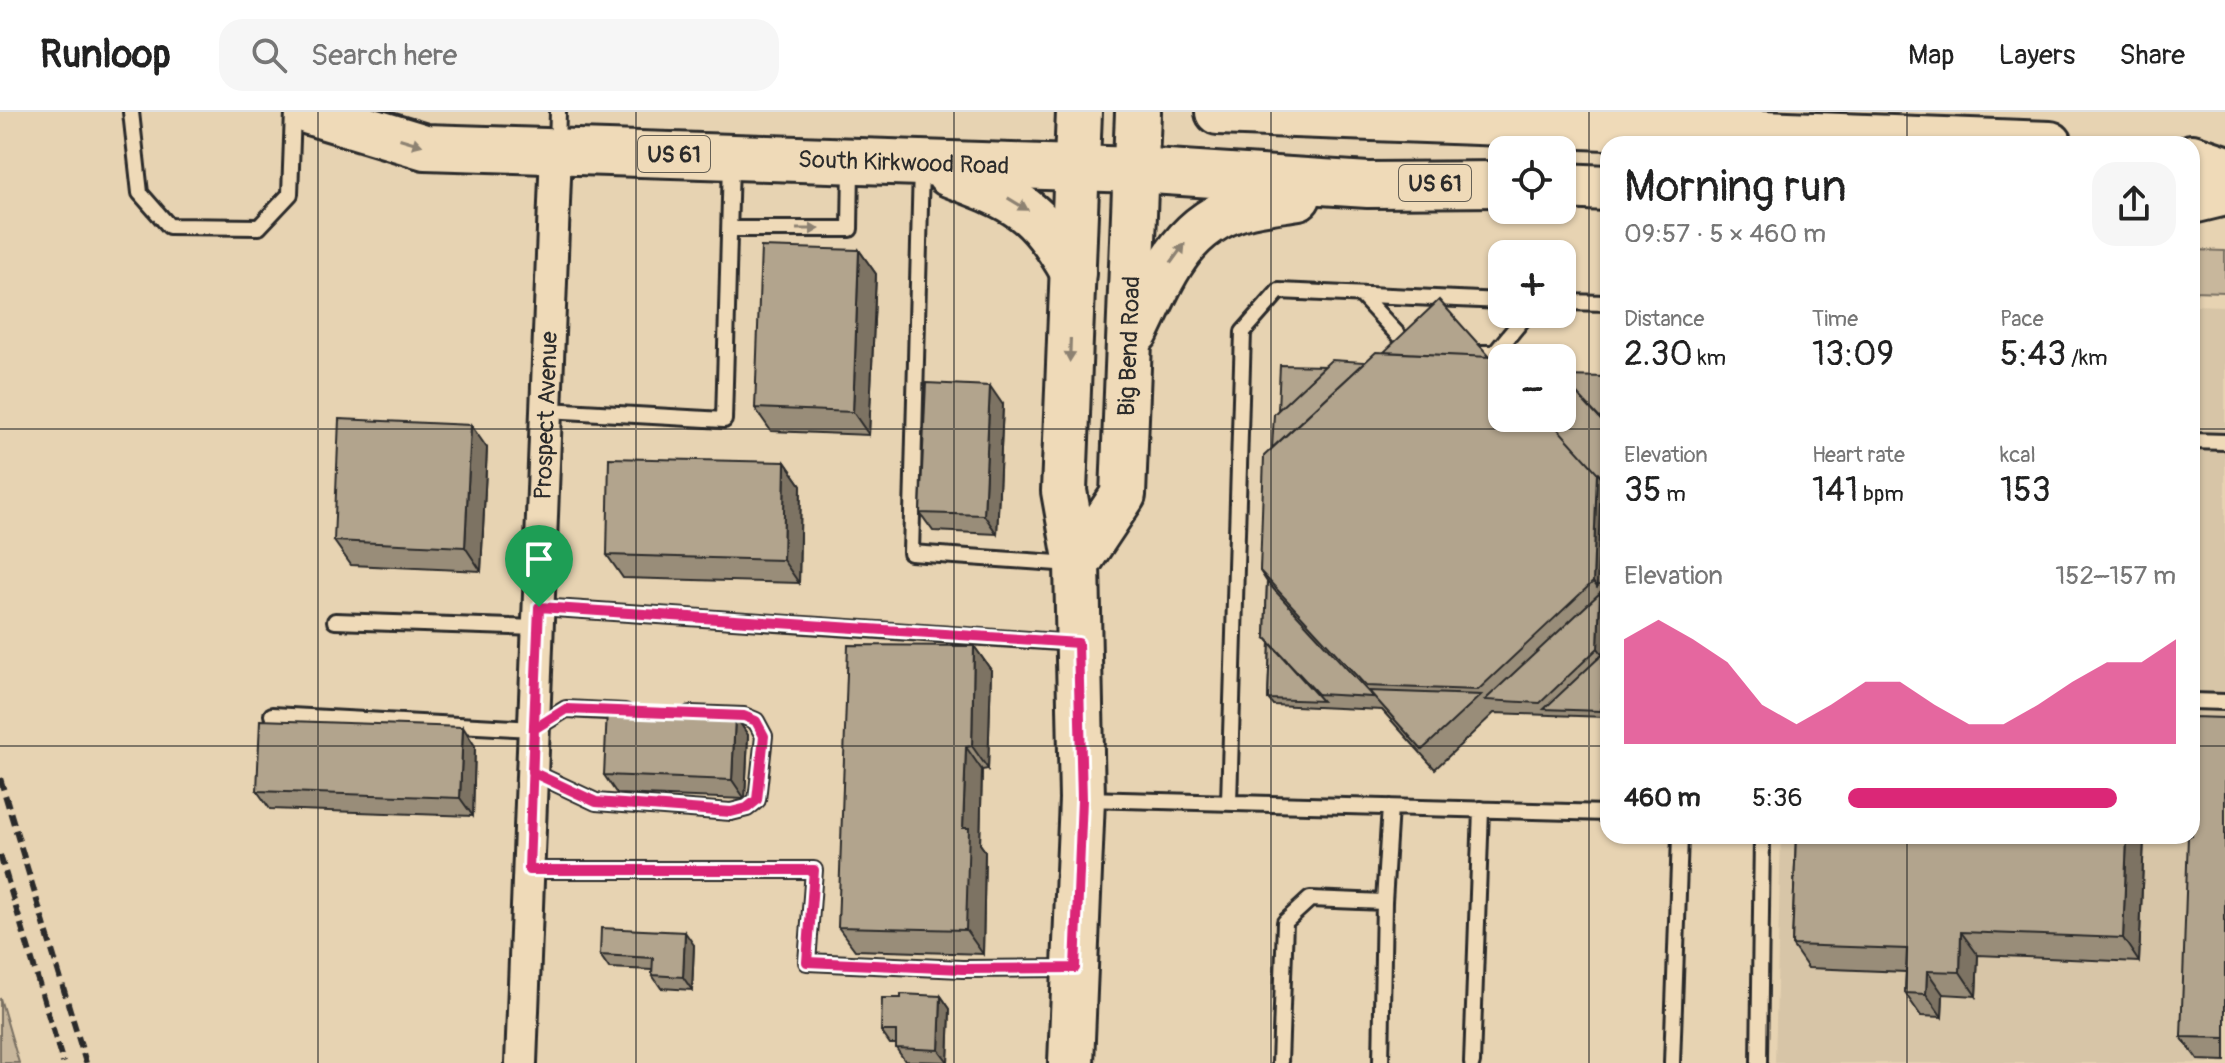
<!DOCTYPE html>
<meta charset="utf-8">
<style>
:root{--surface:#fff;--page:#f6f6f6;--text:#222;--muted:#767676;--line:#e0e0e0;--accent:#db2777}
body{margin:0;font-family:Pangolin,sans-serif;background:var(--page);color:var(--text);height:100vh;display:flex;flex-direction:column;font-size:30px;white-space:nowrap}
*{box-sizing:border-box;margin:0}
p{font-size:26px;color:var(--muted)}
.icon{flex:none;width:44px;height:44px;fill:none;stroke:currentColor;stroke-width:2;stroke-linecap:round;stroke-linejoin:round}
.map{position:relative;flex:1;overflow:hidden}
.sheet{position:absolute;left:1600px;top:24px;width:600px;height:708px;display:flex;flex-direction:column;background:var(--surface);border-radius:24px;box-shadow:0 2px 6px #0004}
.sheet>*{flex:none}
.tools{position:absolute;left:1488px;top:24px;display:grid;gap:16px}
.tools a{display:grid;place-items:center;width:88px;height:88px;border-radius:16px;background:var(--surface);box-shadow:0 2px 6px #0004;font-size:40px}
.pin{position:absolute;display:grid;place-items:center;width:68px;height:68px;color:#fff;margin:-82px -34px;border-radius:50% 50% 50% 0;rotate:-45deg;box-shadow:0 0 8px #0007}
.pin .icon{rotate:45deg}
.round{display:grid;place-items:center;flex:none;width:84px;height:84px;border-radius:24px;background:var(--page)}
.overview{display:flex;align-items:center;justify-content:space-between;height:136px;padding:0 24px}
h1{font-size:44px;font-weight:600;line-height:60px}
.stats{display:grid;grid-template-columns:repeat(3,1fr);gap:12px;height:136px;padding:8px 24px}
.stats div{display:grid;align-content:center}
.stats b{font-size:34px;font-weight:600}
.stats small{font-size:22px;font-weight:400}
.stats p{font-size:22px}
.chart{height:224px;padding:16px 24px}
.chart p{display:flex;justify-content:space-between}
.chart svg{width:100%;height:144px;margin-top:8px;fill:var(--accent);opacity:.7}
ul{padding:0 24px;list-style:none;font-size:26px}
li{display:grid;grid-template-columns:128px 96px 1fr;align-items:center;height:60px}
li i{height:20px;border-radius:10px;background:var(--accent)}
header{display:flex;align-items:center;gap:48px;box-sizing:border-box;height:112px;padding:0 40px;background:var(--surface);border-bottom:2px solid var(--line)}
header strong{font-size:38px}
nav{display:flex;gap:44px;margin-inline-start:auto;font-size:28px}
.search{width:560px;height:72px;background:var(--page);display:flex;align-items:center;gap:20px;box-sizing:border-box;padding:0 28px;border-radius:24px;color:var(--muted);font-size:30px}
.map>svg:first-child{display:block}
.built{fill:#d7c5a7}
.green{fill:#c8b79c;stroke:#7a7164;stroke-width:2}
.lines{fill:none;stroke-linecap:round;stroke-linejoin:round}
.lane-casing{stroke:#2b2b2b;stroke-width:20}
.street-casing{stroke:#2b2b2b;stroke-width:36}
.primary-casing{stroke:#2b2b2b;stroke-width:50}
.lane{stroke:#efdab8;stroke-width:14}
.street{stroke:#efdab8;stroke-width:30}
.primary{stroke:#efdab8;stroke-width:44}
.rail{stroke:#2b2b2b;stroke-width:6;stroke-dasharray:12 6;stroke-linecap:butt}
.wall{fill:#998d79;stroke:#2b2b2b;stroke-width:2}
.shaded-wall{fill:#7d7363;stroke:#2b2b2b;stroke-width:2}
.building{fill:#b2a48d;stroke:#2b2b2b;stroke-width:2}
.oneway{fill:#8d8272}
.route-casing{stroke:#fff;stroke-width:16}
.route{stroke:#db2777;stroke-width:10}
.grid{fill:none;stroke:#2b2b2b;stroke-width:2;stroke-opacity:0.55}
.labels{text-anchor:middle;stroke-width:6;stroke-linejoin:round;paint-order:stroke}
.shield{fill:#efdab8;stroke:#666055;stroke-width:2}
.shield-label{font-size:22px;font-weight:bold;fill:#2b2b2b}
.street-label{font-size:24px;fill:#2b2b2b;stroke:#efdab8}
</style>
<header>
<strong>Runloop</strong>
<div class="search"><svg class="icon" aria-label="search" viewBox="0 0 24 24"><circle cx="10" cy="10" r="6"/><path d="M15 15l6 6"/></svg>Search here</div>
<nav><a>Map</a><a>Layers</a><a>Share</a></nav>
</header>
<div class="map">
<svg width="2225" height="951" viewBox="0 0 2225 951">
<rect width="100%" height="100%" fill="#e7d3b2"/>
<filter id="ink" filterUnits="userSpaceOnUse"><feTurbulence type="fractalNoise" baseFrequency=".0125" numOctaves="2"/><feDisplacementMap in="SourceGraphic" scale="16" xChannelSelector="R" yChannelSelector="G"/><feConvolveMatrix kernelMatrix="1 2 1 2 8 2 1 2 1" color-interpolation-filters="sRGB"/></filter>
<g filter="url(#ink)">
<path class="built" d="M2192,193L2225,194V951H1775L1781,724H2192Z"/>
<path class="green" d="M2192,138L2225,139V180L2192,179Z
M0,886L19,951H0Z"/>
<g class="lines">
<defs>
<path id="lane" d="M131,0L140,81L169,114L259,115L290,82L293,0
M557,34L558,0
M921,55L911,441L1072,452
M730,117H850L851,54
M1362,184L1413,239
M1562,190L1608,191
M1470,241H1495L1527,202
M547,298L724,308L731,50
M2192,329L2225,330
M539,495L1073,531
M335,509L538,516
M2192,589L2225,590
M272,603L534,617L566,597L625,600
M532,660L596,690L731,700L747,696L757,688L764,624L756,609L744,604L690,602
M1086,687L1608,701
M1229,690L1243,220L1279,179L1502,189
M529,758H814L807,850L962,857L1070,856
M1280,951L1285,810L1310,787L1384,790L1390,695
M1381,951L1384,790
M1472,951L1481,697
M1672,951L1680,724
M1759,951L1762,724"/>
<g id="street">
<path id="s1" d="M521,951L556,39"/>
</g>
<g id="primary">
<path id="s2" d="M309,0L425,35L1136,58L1368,73L1502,72"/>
<path d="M1218,0L2050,32"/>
<path d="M2192,45L2225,56"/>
<path d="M949,62C1017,88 1036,95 1073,160"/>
<path d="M1562,74L1608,76"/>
<path d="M2192,89L2225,81"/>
<path d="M1136,220C1162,167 1180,113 1242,95C1260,90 1280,88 1298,85"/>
<path id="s3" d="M1077,452L1123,383L1138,0"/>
<path d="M1071,951L1082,687L1077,452L1064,379L1079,0"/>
</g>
</defs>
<use href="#lane" class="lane-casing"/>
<use href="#street" class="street-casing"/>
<use href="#primary" class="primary-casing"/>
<use href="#lane" class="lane"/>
<use href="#street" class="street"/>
<use href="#primary" class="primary"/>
<path class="rail" d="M0,666L86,951
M0,743L63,951"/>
</g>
<path class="wall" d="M859,138L876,162L869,323L771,319L755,296Z
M1325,254L1502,306L1608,265V533L1605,605L1494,601L1435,657L1382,598L1273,593L1268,587L1270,531L1265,525L1267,470L1260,459L1272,336Z
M1003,293L997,422L933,419L920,401Z
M487,336L481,459L351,453L334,429Z
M785,350L801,373L799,471L623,466L607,443Z
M974,534L991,558L988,657L982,658L980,732L985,739L983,842L855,838L838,815Z
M735,604L748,623L745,687L617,682L604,663Z
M2225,606V949L2198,948L2181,925Z
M475,634L473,704L270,697L257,679Z
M1796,724H2144L2139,850L1978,843L1976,884L1943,882L1942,905L1921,904L1905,881L1906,860L1808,856L1792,833Z
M694,833L692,878L661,876L652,863V858L609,856L600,843Z
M941,884L950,897L948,950L905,949L896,936V932H890L881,919L901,886Z"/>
<path class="shaded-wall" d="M859,138L876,162L869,323L853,300Z
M990,274L1003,293L997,422L984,403Z
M471,313L487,336L481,459L465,435Z
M1607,314L1608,316V375L1605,370Z
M785,350L801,373L799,471L783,448Z
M1597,360L1608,375L1597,475L1593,470Z
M1600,481L1608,491L1607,549L1598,536Z
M974,534L991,558L988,657L972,634Z
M1603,542L1607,549L1605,605L1601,599Z
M735,604L748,623L745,687L732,668Z
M463,615L475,634L473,704L460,686Z
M966,635L982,658L980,732L985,739L983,842L966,818L963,716Z
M2127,724H2144L2139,850L2123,826Z
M685,820L694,833L692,878L683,865Z
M1961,820L1978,843L1976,884L1960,860Z
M1927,859L1943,882L1942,905L1926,882Z
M941,884L950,897L948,950L939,938Z"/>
<path class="building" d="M761,135L859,138L853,300L755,296Z
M1439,188L1490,245L1384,240Z
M1376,240L1491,245L1502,256V306H1548L1597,360L1593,470L1478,578L1366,574L1260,459L1264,344Z
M1331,248L1365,250L1272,336L1274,302Z
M1280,253L1325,254L1278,298Z
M1562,264L1608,265V316L1562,266Z
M1562,266L1607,314L1605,369L1548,306H1562Z
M926,271L990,274L984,403L920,401Z
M339,307L471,313L465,435L334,429Z
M609,346L785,350L783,448L607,443Z
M1601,365L1608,373V465L1597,475Z
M1267,470L1373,585L1318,582L1265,525Z
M1600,481L1598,536L1540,591L1485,588Z
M1270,531L1322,589L1268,587Z
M848,533L974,534L972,634L966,635L963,716H969L966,818L838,815Z
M1603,542L1601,599L1544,597Z
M1369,579L1481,583L1422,638Z
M607,599L735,604L732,668L604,663Z
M2192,605L2225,606V926L2181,925L2188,724H2192Z
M260,608L463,615L460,686L257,679Z
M1796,724H2127L2123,826L1961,820L1960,860L1927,859L1926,882L1905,881L1907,837L1792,833Z
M601,816L685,820L683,865L652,863L653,846L600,843Z
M901,882L941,884L939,938L896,936V919H881L882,886H901Z"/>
<defs><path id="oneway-solid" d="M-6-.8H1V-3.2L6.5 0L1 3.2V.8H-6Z" transform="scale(2)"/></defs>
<g class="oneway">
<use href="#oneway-solid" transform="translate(411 30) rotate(17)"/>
<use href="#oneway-solid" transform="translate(1018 92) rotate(31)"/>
<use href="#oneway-solid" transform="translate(808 117)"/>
<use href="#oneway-solid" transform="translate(1178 141) rotate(-54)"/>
<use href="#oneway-solid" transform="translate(1070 238) rotate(92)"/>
</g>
</g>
<g class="lines" filter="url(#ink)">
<defs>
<path id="route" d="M539,495L532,660L596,690L731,700L747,696L757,688L764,624L756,609L744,604L566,597L534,617L529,758H814L807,850L962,857L1075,856L1082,687L1078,531L539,495"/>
</defs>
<use href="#route" class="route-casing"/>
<use href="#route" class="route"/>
</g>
<path class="grid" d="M318,0V951M636,0V951M954,0V951M1271,0V951M1589,0V951M1907,0V32M0,317H1608M2192,317H2225M0,634H1608M2192,634H2225M1907,724V951"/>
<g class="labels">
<g class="shield">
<rect x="638" y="24" width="72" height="36" rx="6"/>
<rect x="1399" y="53" width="72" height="36" rx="6"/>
</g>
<g class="shield-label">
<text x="674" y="50">US 61</text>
<text x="1435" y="79">US 61</text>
</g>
<g class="street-label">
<text dy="8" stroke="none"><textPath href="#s2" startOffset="600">South Kirkwood Road</textPath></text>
<text dy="8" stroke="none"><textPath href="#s3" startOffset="232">Big Bend Road</textPath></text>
<text dy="8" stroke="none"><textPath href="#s1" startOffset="648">Prospect Avenue</textPath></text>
</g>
</g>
</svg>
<div class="tools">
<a><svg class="icon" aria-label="locate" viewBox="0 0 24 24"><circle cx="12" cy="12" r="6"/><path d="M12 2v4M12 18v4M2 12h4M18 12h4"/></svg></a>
<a>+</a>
<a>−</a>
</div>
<div class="pin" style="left:539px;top:495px;background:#1e9e55"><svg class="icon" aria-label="arrive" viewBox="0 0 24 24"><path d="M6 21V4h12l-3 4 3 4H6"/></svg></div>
<section class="sheet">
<div class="overview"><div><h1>Morning run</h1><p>09:57 · 5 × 460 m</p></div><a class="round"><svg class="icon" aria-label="share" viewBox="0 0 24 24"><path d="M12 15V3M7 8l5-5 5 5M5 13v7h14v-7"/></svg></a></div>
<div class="stats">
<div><p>Distance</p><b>2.30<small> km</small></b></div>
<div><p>Time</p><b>13:09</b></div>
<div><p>Pace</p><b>5:43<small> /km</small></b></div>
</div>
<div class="stats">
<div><p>Elevation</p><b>35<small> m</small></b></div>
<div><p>Heart rate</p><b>141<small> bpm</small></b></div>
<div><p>kcal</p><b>153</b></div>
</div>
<div class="chart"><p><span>Elevation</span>152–157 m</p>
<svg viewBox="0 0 160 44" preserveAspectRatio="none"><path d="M0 44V12L10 6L20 12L30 19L40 32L50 38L60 32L70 25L80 25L90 32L100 38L110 38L120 32L130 25L140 19L150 19L160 12V44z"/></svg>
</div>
<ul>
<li><b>460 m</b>5:36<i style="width:82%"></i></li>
</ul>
</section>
</div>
